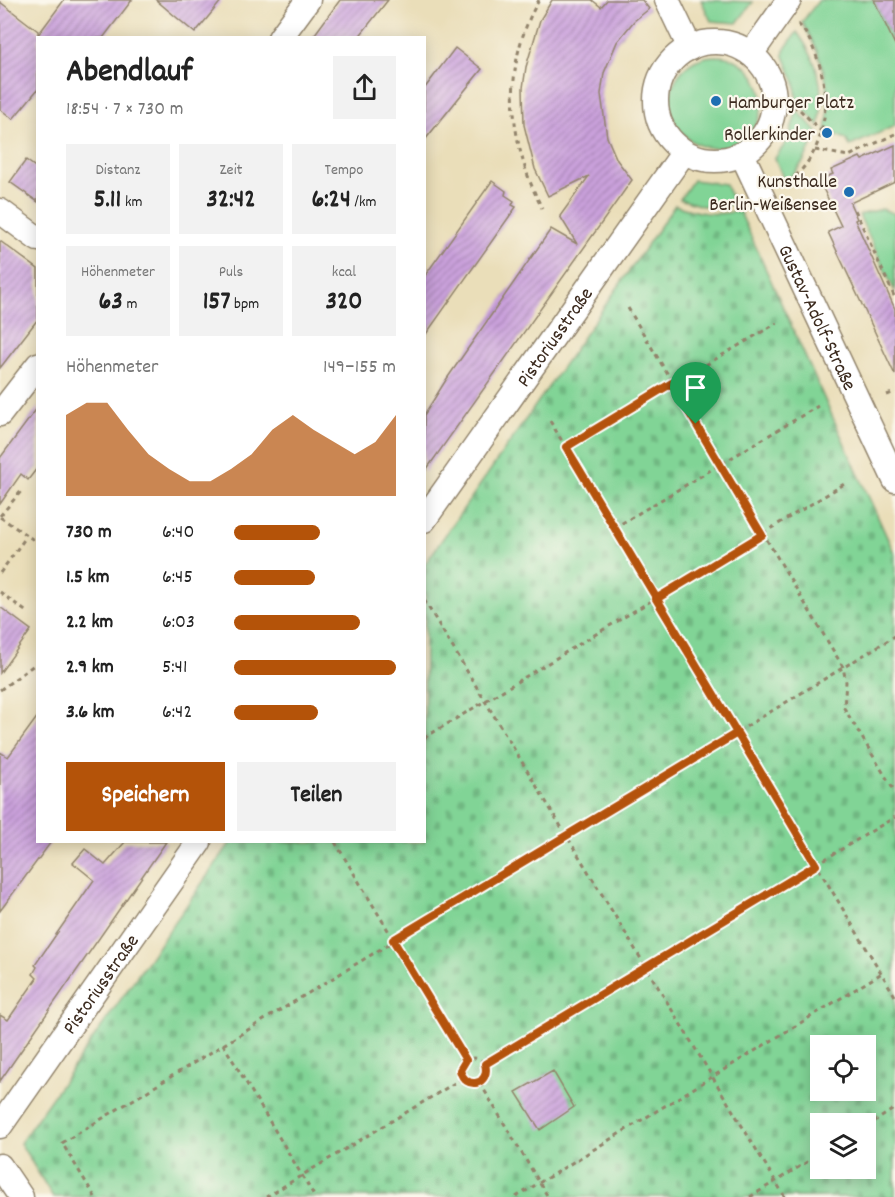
<!DOCTYPE html>
<html lang="de">
<meta charset="utf-8">
<style>
:root{--surface:#fff;--page:#f2f2f2;--text:#222;--muted:#767676;--accent:#b45309}
body{margin:0;font-family:Dekko,sans-serif;background:var(--page);color:var(--text);height:100vh;display:flex;flex-direction:column;font-size:22px;white-space:nowrap}
*{box-sizing:border-box;margin:0}
p{font-size:20px;color:var(--muted)}
.icon{flex:none;width:33px;height:33px;fill:none;stroke:currentColor;stroke-width:2;stroke-linecap:round;stroke-linejoin:round}
.map{position:relative;flex:1;overflow:hidden}
.drawer{position:absolute;left:36px;top:36px;width:390px;height:807px;display:flex;flex-direction:column;background:var(--surface);border-radius:0px;box-shadow:0 3px 15px #0003}
.drawer>*{flex:none}
.buttons{position:absolute;left:810px;top:1035px;display:grid;gap:12px}
.buttons a{display:grid;place-items:center;width:66px;height:66px;border-radius:0px;background:var(--surface);box-shadow:0 3px 15px #0003;font-size:30px}
.pin{position:absolute;display:grid;place-items:center;width:51px;height:51px;color:#fff;margin:-62px -26px;border-radius:50% 50% 50% 0;rotate:-45deg;box-shadow:0 0 6px #0007}
.pin .icon{rotate:45deg}
.round{display:grid;place-items:center;flex:none;width:63px;height:63px;border-radius:0px;background:var(--page)}
.headline{display:flex;align-items:center;justify-content:space-between;height:102px;padding:0 30px}
h1{font-size:33px;font-weight:700;line-height:45px}
.metrics{display:grid;grid-template-columns:repeat(3,1fr);gap:9px;height:102px;padding:6px 30px}
.metrics div{display:grid;align-content:center;border-radius:0px;background:var(--page);text-align:center}
.metrics b{font-size:26px;font-weight:700}
.metrics small{font-size:16px;font-weight:400}
.metrics p{font-size:16px}
.chart{height:168px;padding:12px 30px}
.chart p{display:flex;justify-content:space-between}
.chart svg{width:100%;height:108px;margin-top:6px;fill:var(--accent);opacity:.7}
.cta{display:flex;gap:12px;margin-top:auto;padding:12px 30px}
.cta a{flex:1;height:69px;border-radius:0px;background:var(--accent);color:#fff;font-size:24px;font-weight:700;line-height:69px;text-align:center}
.cta a+a{background:var(--page);color:var(--text)}
ul{padding:0 30px;list-style:none;font-size:20px}
li{display:grid;grid-template-columns:96px 72px 1fr;align-items:center;height:45px}
li i{height:15px;border-radius:8px;background:var(--accent)}
.map>svg:first-child{display:block}
.green{fill:#81d496;stroke:#5e7f5a;stroke-width:1.5}
.cemetery{fill:url(#cemetery-stones);stroke:#5e7f5a;stroke-width:1.5;fill-rule:evenodd}
.building{fill:url(#building-hatch)}
.lines{fill:none;stroke-linecap:round;stroke-linejoin:round}
.minor-casing{stroke:#92846c;stroke-width:27}
.path{stroke:#92846c;stroke-width:3;stroke-dasharray:4.5 4.5;stroke-linecap:butt}
.minor{stroke:#fff;stroke-width:24}
.route-casing{stroke:#fff;stroke-width:12}
.route{stroke:#b45309;stroke-width:8}
.poi-dot{fill:#1f6fb2;stroke:#fbf7ec;stroke-width:2}
.labels{text-anchor:middle;stroke-width:4.5;stroke-linejoin:round;paint-order:stroke}
.poi-label{font-size:20px;fill:#3b2a1e;stroke:#fbf7ec;text-anchor:end}
.street-label{font-size:20px;fill:#3b2a1e;stroke:#fbf7ec}
</style>
<div class="map">
<svg width="895" height="1197" viewBox="0 0 895 1197">
<defs>
<pattern id="cemetery-stones" width="16" height="16" patternUnits="userSpaceOnUse" patternTransform="scale(1.5)"><rect width="16" height="16" fill="#81d496"/><path d="M2 7V4a2 2 0 0 1 4 0v3zM10 15v-3a2 2 0 0 1 4 0v3z" fill="#70b681"/></pattern>
<pattern id="building-hatch" width="6" height="6" patternUnits="userSpaceOnUse" patternTransform="scale(1.5)"><rect width="6" height="6" fill="#caa1dc"/><path d="M-1 1l2-2M0 6l6-6M5 7l2-2" fill="none" stroke="#a583b2"/></pattern>
</defs>
<rect width="100%" height="100%" fill="#fbf7ec"/>
<filter id="ink" filterUnits="userSpaceOnUse"><feTurbulence type="fractalNoise" baseFrequency=".0167" numOctaves="2"/><feDisplacementMap in="SourceGraphic" scale="12" xChannelSelector="R" yChannelSelector="G"/><feConvolveMatrix kernelMatrix="1 2 1 2 8 2 1 2 1" color-interpolation-filters="sRGB"/></filter>
<filter id="wash" filterUnits="userSpaceOnUse"><feTurbulence type="fractalNoise" baseFrequency=".008" numOctaves="4" result="noise"/><feDisplacementMap in="SourceGraphic" scale="24" xChannelSelector="R" yChannelSelector="G"/><feGaussianBlur stdDeviation="1.35" result="paint"/><feColorMatrix in="noise" values="0 0 0 0 0 0 0 0 0 0 0 0 0 0 0 0 0 1.4 0 .05"/><feComposite in="paint" operator="in"/></filter>
<g filter="url(#wash)">
<rect width="100%" height="100%" fill="#eadeb9"/>
<path class="green" d="M701,0L753,2L737,23L711,21Z
M819,0H874L895,45V126L850,146L846,139L826,131C833,90 823,57 802,22Z
M797,32C818,60 826,92 819,126L797,102L795,83L784,56V50Z
M670 102a46 46 0 1 1 92 0a46 46 0 1 1-92 0Z
M797,110L818,133L803,162L785,183L775,158L788,140Z
M693,180L725,184L735,205L702,206L680,199Z
M882,209L895,214V292L859,215Z"/>
<path class="cemetery" d="M675,205C697,213 717,217 739,210L895,555V1197H53L20,1143L231,842H424L425,564ZM820,1046H866V1090H820ZM820,1124H866V1168H820Z"/>
<g id="blocks">
<path class="building" d="M64,0H132L103,38H38V89L13,119L0,109V2L38,31V35Z
M156,0H222L195,33Z
M340,0H388L358,38H312Z
M552,0H592L601,7L607,0H642L649,9L634,21L617,42L604,73L601,94L607,137L617,160L632,180L424,473V415L446,380L551,229L577,244L560,216L589,176L548,196L535,169L524,125L523,88L526,67L540,20Z
M874,0H895V45Z
M455,48L482,69L424,141V89Z
M895,145V182L850,203L857,219L855,220L895,309V375L828,232L841,226L819,180L833,174L831,170L860,157L862,160Z
M26,160L38,169V202L10,182Z
M492,181L506,191L505,195L514,201L512,205L516,207L424,337V277Z
M0,241L38,269V319L0,368Z
M38,407V467L28,480L21,474L0,504V458Z
M0,607L31,630L0,673Z
M38,716V842H51L0,911V752L8,757Z
M125,842H166L0,1081V1015L8,1020L37,978L33,974L37,967L35,965L94,880L73,863L85,849L105,865Z
M553,1071L574,1107L540,1130L516,1092Z"/>
</g>
</g>
<g filter="url(#ink)">
<use href="#blocks" fill-opacity="0" stroke="#92846c" stroke-width="1.5"/>
<g class="lines">
<defs>
<g id="minor">
<path d="M667,0L690,48"/>
<path d="M280,38L308,0"/>
<circle cx="715" cy="101" r="59"/>
<path d="M751,54L789,0"/>
<path id="s1" d="M742,154L895,480"/>
<path d="M0,211L38,239"/>
<path d="M0,414L38,365"/>
<path id="s2" d="M424,520L684,152"/>
<path id="s3" d="M0,1126L199,842"/>
<path d="M0,1166L21,1197"/>
</g>
</defs>
<use href="#minor" class="minor-casing"/>
<path class="path" d="M539,0C501,65 508,142 542,208
M792,107L798,108L822,132
M815,150L849,156L895,134
M781,187C825,160 833,106 818,60C813,48 808,33 798,24
M855,210L895,298
M628,308L843,667L846,682L844,708L895,792
M887,395L895,392
M550,421L895,996
M566,447L777,323
M0,516L23,489
M0,517L38,543
M614,528L818,406
M0,573L26,537
M0,592L28,613
M424,600L785,1197
M0,690L38,662
M424,738L846,483
M335,842L466,1060
M223,1044L315,1197
M461 1071a13 13 0 1 1 26 0a13 13 0 1 1-26 0Z
M485,1064L895,817
M480,1083L548,1197
M866,1127L895,1108
M95,1197L62,1143L895,636
M266,1197L463,1078
M516,1197L882,973
M750,1197L820,1154"/>
<use href="#minor" class="minor"/>
</g>
</g>
<g class="lines" filter="url(#ink)">
<defs>
<path id="route" d="M696,424L762,535L656,599L737,733L393,940L466,1060L460,1070C465,1091 491,1085 485,1064L816,865C733,725 649,586 566,447L672,383L696,424"/>
</defs>
<use href="#route" class="route-casing"/>
<use href="#route" class="route"/>
</g>
<g class="poi-dot">
<circle cx="716" cy="101" r="6"/>
<circle cx="827" cy="133" r="6"/>
<circle cx="849" cy="192" r="6"/>
</g>
<g class="labels">
<g class="poi-label">
<text x="728" y="108" text-anchor="start">Hamburger Platz</text>
<text x="815" y="140">Rollerkinder</text>
<text x="837" y="187">Kunsthalle<tspan x="837" dy="23">Berlin-Weißensee</tspan></text>
</g>
<g class="street-label">
<text dy="7" stroke="none"><textPath href="#s1" startOffset="180">Gustav-Adolf-Straße</textPath></text>
<text dy="7" stroke="none"><textPath href="#s2" startOffset="225">Pistoriusstraße</textPath></text>
<text dy="7" stroke="none"><textPath href="#s3" startOffset="174">Pistoriusstraße</textPath></text>
</g>
</g>
</svg>
<div class="buttons">
<a><svg class="icon" aria-label="locate" viewBox="0 0 24 24"><circle cx="12" cy="12" r="6"/><path d="M12 2v4M12 18v4M2 12h4M18 12h4"/></svg></a>
<a><svg class="icon" aria-label="layers" viewBox="0 0 24 24"><path d="M12 4l9 5-9 5-9-5zM3 14l9 5 9-5"/></svg></a>
</div>
<div class="pin" style="left:696px;top:424px;background:#1e9e55"><svg class="icon" aria-label="arrive" viewBox="0 0 24 24"><path d="M6 21V4h12l-3 4 3 4H6"/></svg></div>
<section class="drawer">
<div class="headline"><div><h1>Abendlauf</h1><p>18:54 · 7 × 730 m</p></div><a class="round"><svg class="icon" aria-label="share" viewBox="0 0 24 24"><path d="M12 15V3M7 8l5-5 5 5M5 13v7h14v-7"/></svg></a></div>
<div class="metrics">
<div><p>Distanz</p><b>5.11<small> km</small></b></div>
<div><p>Zeit</p><b>32:42</b></div>
<div><p>Tempo</p><b>6:24<small> /km</small></b></div>
</div>
<div class="metrics">
<div><p>Höhenmeter</p><b>63<small> m</small></b></div>
<div><p>Puls</p><b>157<small> bpm</small></b></div>
<div><p>kcal</p><b>320</b></div>
</div>
<div class="chart"><p><span>Höhenmeter</span>149–155 m</p>
<svg viewBox="0 0 160 44" preserveAspectRatio="none"><path d="M0 44V11L10 6L20 6L30 17L40 27L50 33L60 38L70 38L80 33L90 27L100 17L110 11L120 17L130 22L140 27L150 22L160 11V44z"/></svg>
</div>
<ul>
<li><b>730 m</b>6:40<i style="width:53%"></i></li>
<li><b>1.5 km</b>6:45<i style="width:50%"></i></li>
<li><b>2.2 km</b>6:03<i style="width:78%"></i></li>
<li><b>2.9 km</b>5:41<i style="width:100%"></i></li>
<li><b>3.6 km</b>6:42<i style="width:52%"></i></li>
</ul>
<div class="cta"><a>Speichern</a><a>Teilen</a></div>
</section>
</div>
